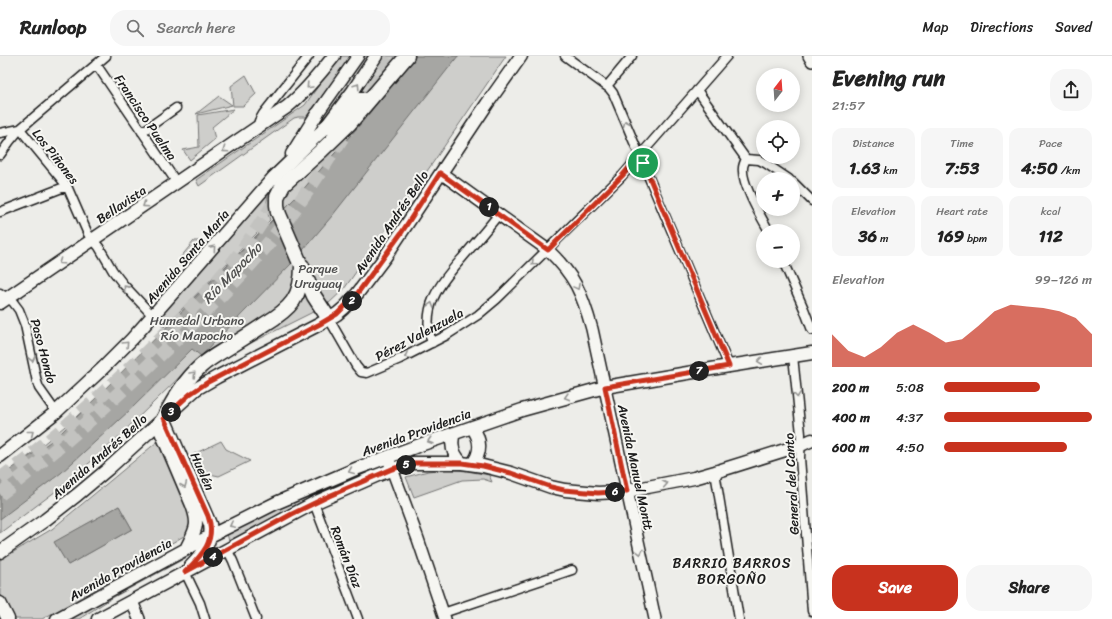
<!DOCTYPE html>
<meta charset="utf-8">
<style>
:root{--surface:#fff;--page:#f6f6f6;--text:#222;--muted:#767676;--line:#e0e0e0;--accent:#c8321e}
body{margin:0;font-family:Sriracha,sans-serif;background:var(--page);color:var(--text);height:100vh;display:flex;flex-direction:column;font-size:15px;white-space:nowrap}
*{box-sizing:border-box;margin:0}
p{font-size:13px;color:var(--muted)}
.icon{flex:none;width:22px;height:22px;fill:none;stroke:currentColor;stroke-width:2;stroke-linecap:round;stroke-linejoin:round}
.map{position:relative;flex:1;overflow:hidden}
.panel{display:flex;flex-direction:column;background:var(--surface);width:300px}
.panel>*{flex:none}
.needle{width:26px;rotate:17deg}
.tools{position:absolute;left:756px;top:12px;display:grid;gap:8px}
.tools a{display:grid;place-items:center;width:44px;height:44px;border-radius:50%;background:var(--surface);box-shadow:0 2px 10px #0003;font-size:20px}
.pin{position:absolute;display:grid;place-items:center;width:34px;height:34px;color:#fff;margin:-17px;border:2px solid #fff;border-radius:50%;box-shadow:0 1px 4px #0007}
.km{position:absolute;width:20px;height:20px;margin:-10px;border-radius:50%;background:#222;color:#fff;font-size:11px;line-height:20px;text-align:center}
.round{display:grid;place-items:center;flex:none;width:42px;height:42px;border-radius:16px;background:var(--page)}
.head{display:flex;align-items:center;justify-content:space-between;height:68px;padding:0 20px}
h1{font-size:22px;font-weight:800;line-height:30px}
.stats{display:grid;grid-template-columns:repeat(3,1fr);gap:6px;height:68px;padding:4px 20px}
.stats div{display:grid;align-content:center;border-radius:10px;background:var(--page);text-align:center}
.stats b{font-size:17px;font-weight:800}
.stats small{font-size:11px;font-weight:400}
.stats p{font-size:11px}
.chart{height:112px;padding:8px 20px}
.chart p{display:flex;justify-content:space-between}
.chart svg{width:100%;height:72px;margin-top:4px;fill:var(--accent);opacity:.7}
.cta{display:flex;gap:8px;margin-top:auto;padding:8px 20px}
.cta a{flex:1;height:46px;border-radius:16px;background:var(--accent);color:#fff;font-size:16px;font-weight:800;line-height:46px;text-align:center}
.cta a+a{background:var(--page);color:var(--text)}
ul{padding:0 20px;list-style:none;font-size:13px}
li{display:grid;grid-template-columns:64px 48px 1fr;align-items:center;height:30px}
li i{height:10px;border-radius:5px;background:var(--accent)}
header{display:flex;align-items:center;gap:24px;box-sizing:border-box;height:56px;padding:0 20px;background:var(--surface);border-bottom:1px solid var(--line)}
header strong{font-size:19px}
nav{display:flex;gap:22px;margin-inline-start:auto;font-size:14px}
.search{width:280px;height:36px;background:var(--page);display:flex;align-items:center;gap:10px;box-sizing:border-box;padding:0 14px;border-radius:16px;color:var(--muted);font-size:15px}
main{display:flex;flex:1;min-height:0}
.map>svg:first-child{display:block}
.green{fill:#cececb;stroke:#757574;fill-rule:evenodd}
.water{fill:#a6a6a3;stroke:#6f6f6d}
.lines{fill:none;stroke-linecap:round;stroke-linejoin:round}
.highway-tunnel{stroke:#c3c3c0;stroke-width:14;stroke-dasharray:14 7;stroke-linecap:butt}
.street-casing{stroke:#1c1c1c;stroke-width:11}
.secondary-casing{stroke:#1c1c1c;stroke-width:14}
.primary-casing{stroke:#1c1c1c;stroke-width:15}
.highway-casing{stroke:#1c1c1c;stroke-width:17}
.street{stroke:#f6f6f2;stroke-width:8}
.secondary{stroke:#f6f6f2;stroke-width:11}
.primary{stroke:#f6f6f2;stroke-width:12}
.highway{stroke:#f6f6f2;stroke-width:14}
.highway-bridge-casing{stroke:#1c1c1c;stroke-width:17;stroke-linecap:butt}
.highway-bridge{stroke:#f6f6f2;stroke-width:14}
.oneway{stroke:#949492}
.route-casing{stroke:#fff;stroke-width:8}
.route{stroke:#c8321e;stroke-width:5}
.labels{text-anchor:middle;stroke-width:4;stroke-linejoin:round;paint-order:stroke}
.street-label{font-size:13px;fill:#1c1c1c;stroke:#f6f6f2}
.park-label{font-size:13px;fill:#515151;stroke:#f6f6f2}
.water-label{font-size:14px;font-style:italic;fill:#535352;stroke:#f6f6f2}
.neighbourhood-label{font-size:14px;letter-spacing:1px;fill:#1c1c1c;stroke:#f6f6f2}
</style>
<header>
<strong>Runloop</strong>
<div class="search"><svg class="icon" aria-label="search" viewBox="0 0 24 24"><circle cx="10" cy="10" r="6"/><path d="M15 15l6 6"/></svg>Search here</div>
<nav><a>Map</a><a>Directions</a><a>Saved</a></nav>
</header>
<main>
<div class="map">
<svg width="812" height="563" viewBox="0 0 812 563">
<rect width="100%" height="100%" fill="#edede9"/>
<filter id="ink" filterUnits="userSpaceOnUse"><feTurbulence type="fractalNoise" baseFrequency=".025" numOctaves="2"/><feDisplacementMap in="SourceGraphic" scale="8" xChannelSelector="R" yChannelSelector="G"/><feConvolveMatrix kernelMatrix="1 2 1 2 8 2 1 2 1" color-interpolation-filters="sRGB"/></filter>
<g filter="url(#ink)">
<path class="green" d="M339,0H352L306,61H298L294,62L199,130L196,124L305,49Z
M364,0H369L339,44L325,62L321,59Z
M382,0H397L357,45L353,43Z
M414,0H506L432,108L344,233L327,249L213,306L201,300L108,391L60,432L0,477V421L13,413L76,361L131,309L191,245L285,151L283,144L287,132L361,62L364,64L307,129L353,83Z
M246,19L256,38L243,50H233L231,30Z
M219,40L232,49L196,58Z
M234,53L212,71L215,83L190,104L183,94L199,91L198,59Z
M272,128C266,142 265,150 270,164L164,271L156,263Z
M194,185H202V187L181,211L180,202Z
M221,385L226,393L250,405L219,420L196,415L190,400Z
M157,386H161L193,458L189,477L158,495L128,516L42,563H13L0,539V504L52,473ZM119,450L132,473L68,509L55,486Z
M373,413L374,414L309,442L229,485L227,478L276,454Z
M447,413L467,415L489,419L492,426L483,423L462,424L414,441L406,421L428,415Z
M192,498L189,500L112,542L79,563H71Z"/>
<path class="water" d="M414,0H458L332,160L292,207L201,300L192,293L130,354L61,417L0,463V421L57,381L299,138L364,64Z
M119,450L132,473L68,509L54,486Z"/>
<g class="lines">
<path class="highway-tunnel" d="M373,33L394,0
M0,423C55,382 106,336 155,288C181,262 208,237 231,209C249,186 265,161 281,137
M0,438C58,395 109,347 162,297C198,262 235,228 267,189C297,153 322,113 347,74"/>
<defs>
<path id="street" d="M565,0L609,32L613,37L729,310
M96,8L177,127
M607,30L632,0
M697,34L746,103
M257,72L259,65L263,58L309,0
M20,73L67,130L88,178L99,191L113,215L123,228L153,260
M142,76L176,52
M0,77L20,73
M0,99L10,85L20,73L106,0
M746,103C745,105 743,109 743,112C741,127 761,161 769,175
M746,103L759,104L765,107L789,123
M793,126L812,145
M0,156L67,130
M783,205L804,253L812,274
M0,237L13,246L19,254L25,269L37,326L39,332L56,356
M329,263L356,310L361,316L367,317L400,303L447,279L478,259L497,243L622,120L727,0
M432,287C420,250 440,228 463,201C475,187 487,173 499,158
M793,300L801,378L800,402L812,555
M715,416L739,563
M314,447L358,563
M227,493L233,505L256,563
M185,516L200,547L205,563
M443,557L572,514"/>
<path id="secondary" d="M809,0L812,5
M317,58L358,0
M441,117L548,194C575,220 582,237 592,273L655,563
M389,405L418,483L445,563
M132,545L139,563"/>
<path id="primary" d="M292,98L317,58
M0,247L287,51C305,36 319,19 334,0
M164,362L210,468C213,485 203,498 191,510
M158,369L192,449C200,470 195,474 186,493
M472,371C481,383 482,397 472,408
M454,377C450,389 453,399 462,407
M0,400L56,356L101,314L132,283L178,231L274,121L325,72L353,35L376,0
M0,496L45,464L77,439L108,413L196,333L217,321L320,268L337,258L344,252L357,238L385,201L487,48L521,0
M0,547L8,563
M57,563L210,480L276,447L358,412L420,389L522,354L605,331L729,310L812,297
M98,563L314,447L378,419L401,410L413,407H462L483,410L511,417L551,431L565,434L598,437L617,436L627,435L694,422L715,416L801,389L812,384"/>
<path id="highway" d="M325,72L362,43
M278,156L277,149V141L283,129L322,94L349,68L407,0
M302,212L314,240L329,263
M164,362C174,343 185,324 201,310C209,303 218,298 226,293C239,285 252,277 265,268C275,262 286,255 293,245C300,235 302,223 302,210"/>
</defs>
<use href="#street" class="street-casing"/>
<use href="#secondary" class="secondary-casing"/>
<use href="#primary" class="primary-casing"/>
<use href="#highway" class="highway-casing"/>
<use href="#street" class="street"/>
<use href="#secondary" class="secondary"/>
<use href="#primary" class="primary"/>
<use href="#highway" class="highway"/>
<defs>
<path id="highway-bridge" d="M278,156L299,205"/>
</defs>
<use href="#highway-bridge" class="highway-bridge-casing"/>
<use href="#highway-bridge" class="highway-bridge"/>
</g>
<defs><path id="oneway-chevron" d="M-2-3.5L2.5 0L-2 3.5" fill="none" stroke-width="1.6" stroke-linecap="round" stroke-linejoin="round"/></defs>
<g class="oneway">
<use href="#oneway-chevron" transform="translate(309 30) rotate(133)"/>
<use href="#oneway-chevron" transform="translate(357 30) rotate(-57)"/>
<use href="#oneway-chevron" transform="translate(626 67) rotate(-113)"/>
<use href="#oneway-chevron" transform="translate(225 94) rotate(146)"/>
<use href="#oneway-chevron" transform="translate(145 149) rotate(146)"/>
<use href="#oneway-chevron" transform="translate(213 192) rotate(-49)"/>
<use href="#oneway-chevron" transform="translate(61 206) rotate(145)"/>
<use href="#oneway-chevron" transform="translate(534 207) rotate(136)"/>
<use href="#oneway-chevron" transform="translate(577 231) rotate(62)"/>
<use href="#oneway-chevron" transform="translate(126 232) rotate(-132)"/>
<use href="#oneway-chevron" transform="translate(431 249) rotate(-73)"/>
<use href="#oneway-chevron" transform="translate(126 288) rotate(-45)"/>
<use href="#oneway-chevron" transform="translate(407 300) rotate(153)"/>
<use href="#oneway-chevron" transform="translate(32 303) rotate(78)"/>
<use href="#oneway-chevron" transform="translate(760 305) rotate(172)"/>
<use href="#oneway-chevron" transform="translate(193 318) rotate(-47)"/>
<use href="#oneway-chevron" transform="translate(797 339) rotate(84)"/>
<use href="#oneway-chevron" transform="translate(567 341) rotate(164)"/>
<use href="#oneway-chevron" transform="translate(31 377) rotate(-38)"/>
<use href="#oneway-chevron" transform="translate(430 385) rotate(162)"/>
<use href="#oneway-chevron" transform="translate(351 415) rotate(157)"/>
<use href="#oneway-chevron" transform="translate(665 428) rotate(-11)"/>
<use href="#oneway-chevron" transform="translate(184 429) rotate(67)"/>
<use href="#oneway-chevron" transform="translate(232 469) rotate(153)"/>
<use href="#oneway-chevron" transform="translate(640 496) rotate(78)"/>
</g>
</g>
<g class="lines" filter="url(#ink)">
<defs>
<path id="route" d="M640,99L729,310L605,331L627,435L598,437L564,434L551,431L511,417L483,410L462,407H413L392,413L329,440L292,458L185,516C201,500 217,485 208,460L164,362L190,338L208,326L320,268L337,258L357,238L402,176L440,117L548,194L622,120Z"/>
</defs>
<use href="#route" class="route-casing"/>
<use href="#route" class="route"/>
</g>
<g class="labels">
<g class="street-label">
<text transform="translate(146 61) rotate(56)" y="5">Francisco Puelma</text>
<text transform="translate(56 100) rotate(52)" y="5">Los Piñones</text>
<text transform="translate(121 148) rotate(-34)" y="5">Bellavista</text>
<text transform="translate(391 166) rotate(-56)" y="5">Avenida Andrés Bello</text>
<text transform="translate(187 200) rotate(-49)" y="5">Avenida Santa María</text>
<text transform="translate(419 278) rotate(-28)" y="5">Pérez Valenzuela</text>
<text transform="translate(44 295) rotate(75)" y="5">Paso Hondo</text>
<text transform="translate(416 376) rotate(-20)" y="5">Avenida Providencia</text>
<text transform="translate(99 400) rotate(-41)" y="5">Avenida Andrés Bello</text>
<text transform="translate(636 411) rotate(78)" y="5">Avenida Manuel Montt</text>
<text transform="translate(203 415) rotate(66)" y="5">Huelén</text>
<text transform="translate(791 428) rotate(-93)" y="5">General del Canto</text>
<text transform="translate(347 501) rotate(69)" y="5">Román Díaz</text>
<text transform="translate(120 513) rotate(-29)" y="5">Avenida Providencia</text>
</g>
<g class="park-label">
<text x="318" y="217">Parque<tspan x="318" dy="15">Uruguay</tspan></text>
<text x="197" y="269">Humedal Urbano<tspan x="197" dy="15">Río Mapocho</tspan></text>
</g>
<g class="water-label">
<text transform="translate(232 217) rotate(-46)" y="5">Río Mapocho</text>
</g>
<g class="neighbourhood-label">
<text x="732" y="512">BARRIO BARROS<tspan x="732" dy="16">BORGOÑO</tspan></text>
</g>
</g>
</svg>
<div class="tools">
<a><svg class="needle" viewBox="-14 -14 28 28"><path d="M0-13l5 13h-10z" fill="#e53935"/><path d="M0 13l5-13h-10z" fill="#767676"/></svg></a>
<a><svg class="icon" aria-label="locate" viewBox="0 0 24 24"><circle cx="12" cy="12" r="6"/><path d="M12 2v4M12 18v4M2 12h4M18 12h4"/></svg></a>
<a>+</a>
<a>−</a>
</div>
<div class="pin" style="left:643px;top:107px;background:#1e9e55"><svg class="icon" aria-label="arrive" viewBox="0 0 24 24"><path d="M6 21V4h12l-3 4 3 4H6"/></svg></div>
<b class="km" style="left:489px;top:151px">1</b>
<b class="km" style="left:352px;top:245px">2</b>
<b class="km" style="left:171px;top:356px">3</b>
<b class="km" style="left:213px;top:501px">4</b>
<b class="km" style="left:406px;top:409px">5</b>
<b class="km" style="left:615px;top:436px">6</b>
<b class="km" style="left:699px;top:315px">7</b>
</div>
<section class="panel">
<div class="head"><div><h1>Evening run</h1><p>21:57</p></div><a class="round"><svg class="icon" aria-label="share" viewBox="0 0 24 24"><path d="M12 15V3M7 8l5-5 5 5M5 13v7h14v-7"/></svg></a></div>
<div class="stats">
<div><p>Distance</p><b>1.63<small> km</small></b></div>
<div><p>Time</p><b>7:53</b></div>
<div><p>Pace</p><b>4:50<small> /km</small></b></div>
</div>
<div class="stats">
<div><p>Elevation</p><b>36<small> m</small></b></div>
<div><p>Heart rate</p><b>169<small> bpm</small></b></div>
<div><p>kcal</p><b>112</b></div>
</div>
<div class="chart"><p><span>Elevation</span>99–126 m</p>
<svg viewBox="0 0 160 44" preserveAspectRatio="none"><path d="M0 44V24L10 34L20 38L30 32L40 23L50 18L60 23L70 29L80 27L90 19L100 10L110 6L120 7L130 8L140 10L150 14L160 24V44z"/></svg>
</div>
<ul>
<li><b>200 m</b>5:08<i style="width:65%"></i></li>
<li><b>400 m</b>4:37<i style="width:100%"></i></li>
<li><b>600 m</b>4:50<i style="width:83%"></i></li>
</ul>
<div class="cta"><a>Save</a><a>Share</a></div>
</section>
</main>
